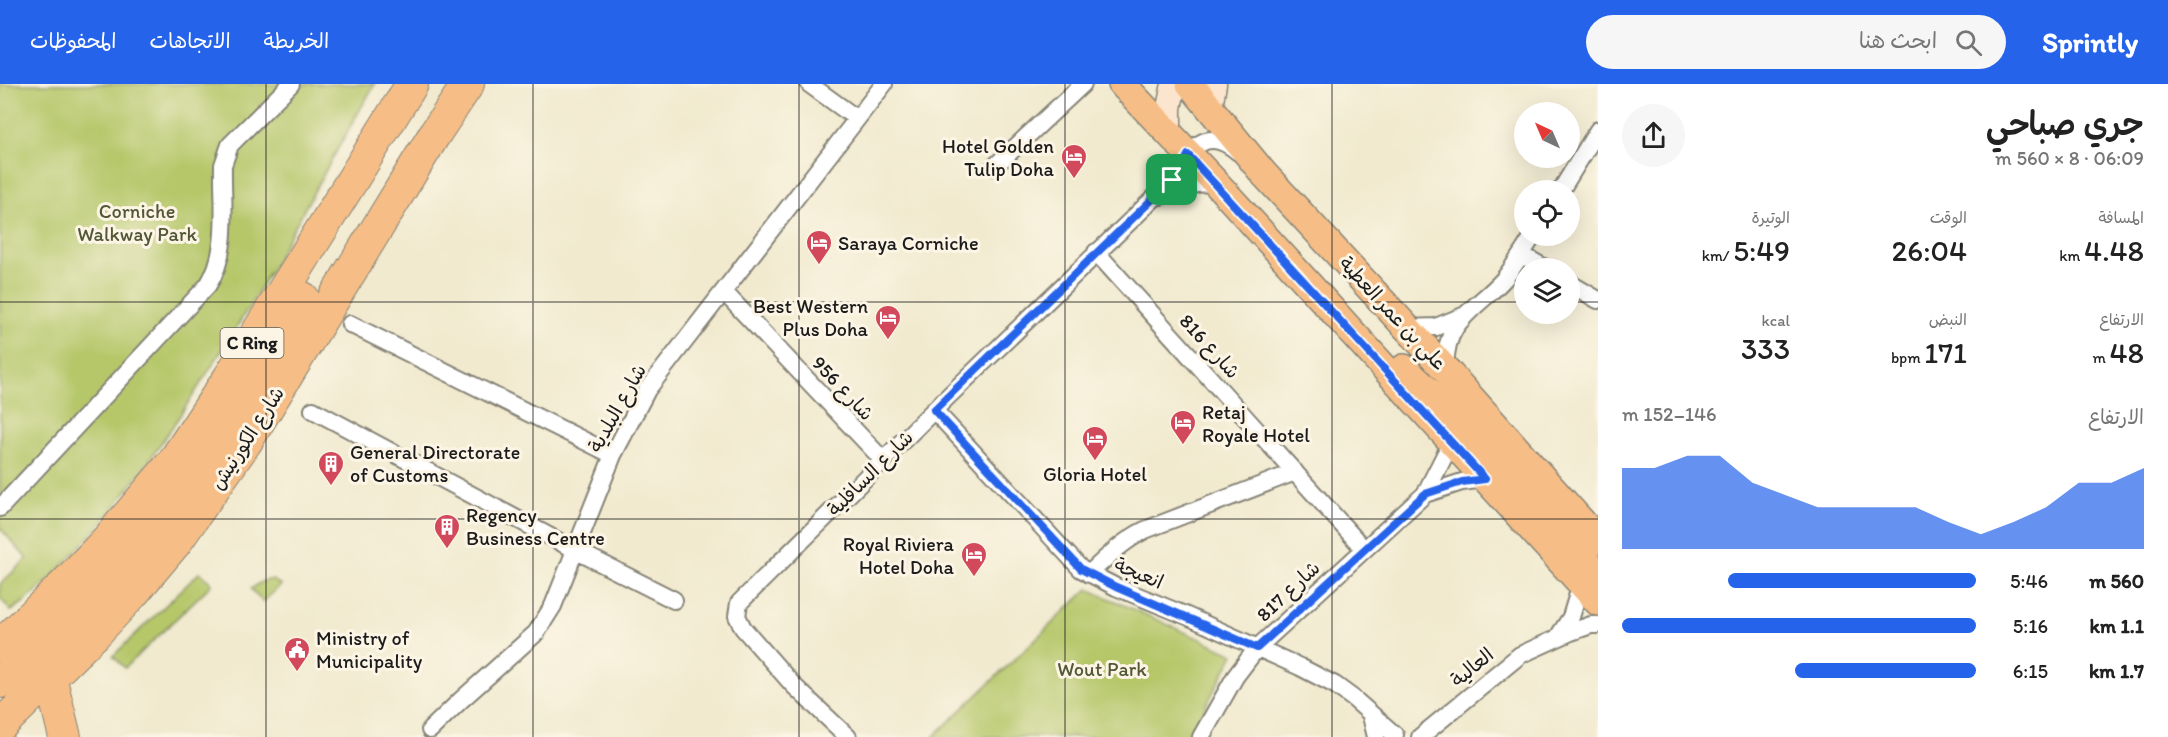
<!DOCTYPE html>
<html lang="ar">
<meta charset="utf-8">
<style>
:root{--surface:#fff;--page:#f6f6f6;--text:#222;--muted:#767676;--accent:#2563eb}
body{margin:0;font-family:Itim,"Playpen Sans Arabic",sans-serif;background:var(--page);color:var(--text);direction:rtl;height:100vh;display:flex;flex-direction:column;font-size:22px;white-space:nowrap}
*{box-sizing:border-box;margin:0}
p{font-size:20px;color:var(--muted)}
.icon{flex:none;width:33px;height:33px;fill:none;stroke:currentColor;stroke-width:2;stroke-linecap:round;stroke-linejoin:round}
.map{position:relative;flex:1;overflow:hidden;direction:ltr}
.details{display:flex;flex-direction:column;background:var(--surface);width:570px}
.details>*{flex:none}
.needle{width:39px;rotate:316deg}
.tools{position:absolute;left:1514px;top:18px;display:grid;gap:12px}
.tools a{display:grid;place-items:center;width:66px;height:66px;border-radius:50%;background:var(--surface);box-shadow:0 6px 24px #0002;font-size:30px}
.pin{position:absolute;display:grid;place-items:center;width:51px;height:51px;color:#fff;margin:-26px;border-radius:12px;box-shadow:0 3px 9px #0006}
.round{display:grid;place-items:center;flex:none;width:63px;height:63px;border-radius:32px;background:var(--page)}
.head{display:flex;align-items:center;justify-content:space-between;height:102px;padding:0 24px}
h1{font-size:33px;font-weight:600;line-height:45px}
.stats{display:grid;grid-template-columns:repeat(3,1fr);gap:9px;height:102px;padding:6px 24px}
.stats div{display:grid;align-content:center}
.stats b{font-size:30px;font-weight:600}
.stats small{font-size:16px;font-weight:400}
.stats p{font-size:16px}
.chart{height:168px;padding:12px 24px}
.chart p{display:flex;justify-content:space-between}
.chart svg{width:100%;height:108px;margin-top:6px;fill:var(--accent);opacity:.7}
ul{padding:0 24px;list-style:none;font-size:20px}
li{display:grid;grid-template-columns:96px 72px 1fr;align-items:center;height:45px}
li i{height:15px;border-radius:8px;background:var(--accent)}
header{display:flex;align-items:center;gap:36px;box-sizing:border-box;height:84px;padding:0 30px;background:var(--accent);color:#fff}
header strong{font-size:28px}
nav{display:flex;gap:33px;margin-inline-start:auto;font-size:21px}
.search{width:420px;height:54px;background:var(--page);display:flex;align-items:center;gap:15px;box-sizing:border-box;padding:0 21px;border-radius:33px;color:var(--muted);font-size:22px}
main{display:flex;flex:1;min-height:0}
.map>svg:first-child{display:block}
.green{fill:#b6c76a;stroke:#697243;stroke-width:1.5}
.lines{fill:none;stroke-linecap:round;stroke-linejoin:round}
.street-casing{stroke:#868376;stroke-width:20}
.secondary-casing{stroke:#868376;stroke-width:27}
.primary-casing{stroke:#868376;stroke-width:30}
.highway-casing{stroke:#868376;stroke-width:34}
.street{stroke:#fff;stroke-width:16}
.secondary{stroke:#fbe5cf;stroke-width:24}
.primary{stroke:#f6be86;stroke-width:27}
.highway{stroke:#f6be86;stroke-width:32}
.route-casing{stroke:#fff;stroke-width:12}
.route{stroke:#2563eb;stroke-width:8}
.grid{fill:none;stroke:#1c1c1c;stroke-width:1.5;stroke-opacity:0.55}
.labels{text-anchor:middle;stroke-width:6;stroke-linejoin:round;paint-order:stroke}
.shield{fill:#fcf5e5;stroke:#5f5d58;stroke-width:1.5}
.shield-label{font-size:18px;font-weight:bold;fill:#1c1c1c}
.poi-label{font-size:20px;fill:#1c1c1c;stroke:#fcf5e5;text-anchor:start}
.park-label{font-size:20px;fill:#525837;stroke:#fcf5e5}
.street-label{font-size:20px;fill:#1c1c1c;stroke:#fcf5e5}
</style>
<header>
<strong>Sprintly</strong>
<div class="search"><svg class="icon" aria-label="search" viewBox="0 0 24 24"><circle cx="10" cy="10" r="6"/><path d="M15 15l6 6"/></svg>ابحث هنا</div>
<nav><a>الخريطة</a><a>الاتجاهات</a><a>المحفوظات</a></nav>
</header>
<main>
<section class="details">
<div class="head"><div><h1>جري صباحي</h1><p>06:09 · 8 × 560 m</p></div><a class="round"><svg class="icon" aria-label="share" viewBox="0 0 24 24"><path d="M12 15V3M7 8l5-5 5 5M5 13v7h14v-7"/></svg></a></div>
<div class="stats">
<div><p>المسافة</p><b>4.48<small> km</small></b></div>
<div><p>الوقت</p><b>26:04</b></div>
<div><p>الوتيرة</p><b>5:49<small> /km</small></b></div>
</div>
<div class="stats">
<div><p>الارتفاع</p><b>48<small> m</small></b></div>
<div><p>النبض</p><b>171<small> bpm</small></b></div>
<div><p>kcal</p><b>333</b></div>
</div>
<div class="chart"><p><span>الارتفاع</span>146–152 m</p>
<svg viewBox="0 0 160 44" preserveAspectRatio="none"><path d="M0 44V11L10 11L20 6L30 6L40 17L50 22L60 27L70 27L80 27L90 27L100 33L110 38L120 33L130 27L140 17L150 17L160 11V44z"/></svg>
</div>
<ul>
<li><b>560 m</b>5:46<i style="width:70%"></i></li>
<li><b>1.1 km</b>5:16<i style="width:100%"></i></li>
<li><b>1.7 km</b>6:15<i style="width:51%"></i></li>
</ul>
</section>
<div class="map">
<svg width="1598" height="653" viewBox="0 0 1598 653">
<rect width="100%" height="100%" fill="#fcf5e5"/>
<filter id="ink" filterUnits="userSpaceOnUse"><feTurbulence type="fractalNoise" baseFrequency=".0167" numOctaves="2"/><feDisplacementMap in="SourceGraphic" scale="12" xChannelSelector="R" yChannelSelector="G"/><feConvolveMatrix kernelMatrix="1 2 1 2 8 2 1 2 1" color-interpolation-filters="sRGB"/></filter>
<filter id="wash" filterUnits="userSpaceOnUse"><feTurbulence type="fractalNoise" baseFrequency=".008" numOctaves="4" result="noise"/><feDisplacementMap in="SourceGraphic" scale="24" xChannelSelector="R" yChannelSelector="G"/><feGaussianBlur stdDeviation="1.35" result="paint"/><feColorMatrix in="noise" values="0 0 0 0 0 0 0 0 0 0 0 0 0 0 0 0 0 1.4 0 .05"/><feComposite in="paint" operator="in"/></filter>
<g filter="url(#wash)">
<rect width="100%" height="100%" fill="#f1eacf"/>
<path class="green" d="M0,0H375C333,70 296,143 255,213C235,247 213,280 192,313C158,366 123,416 81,462C59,485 38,510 11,527L0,514V500L27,475L0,444Z
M200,488L212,500L125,584L113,572Z
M268,496H273L281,501L263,518L251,505L261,498Z
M1088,505L1234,570L1189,653H933Z"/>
</g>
<g filter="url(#ink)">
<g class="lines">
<defs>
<path id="street" d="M809,0L856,34
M994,83L1083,0
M1561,106L1598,46
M1161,112C1180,104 1196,97 1217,100
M1096,168L1364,465
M1522,171L1545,184
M1569,199L1598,216
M724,208L883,376
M350,240L613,371
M1407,244L1436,243L1463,232
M1446,286C1442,237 1476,226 1504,195C1515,181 1524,166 1533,152
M313,326L575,466L674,516
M934,326L1081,485L1116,503L1187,532L1300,583L1335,601L1354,615L1395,651
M1425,410L1462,398L1485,395
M0,424L208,201C230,167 222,120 223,81L230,61L291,0
M1089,490C1107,473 1123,457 1145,446L1295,388
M1558,553L1571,533L1581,500
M1371,632L1376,653
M430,646L461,616L536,549L553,522L613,371L647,306L884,0
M848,653L793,601L743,544L737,532L739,519L934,326L1152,116C1162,107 1173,97 1181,86C1185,81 1186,74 1190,69C1205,50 1221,54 1238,68
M1201,653L1235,593L1257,564L1425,410L1451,359
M1420,653L1520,571L1571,548L1591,541H1598"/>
<path id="secondary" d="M1210,24L1214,0
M1169,50V24L1174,0"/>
<path id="primary" d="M1122,0L1217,100L1598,518
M1190,0L1264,90L1446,286L1598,456
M1404,284L1474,350L1598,490"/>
<path id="highway" d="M0,562L66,499L107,456L174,377L229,294L412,0
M50,592L65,653
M0,598C46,555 93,511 134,462C199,385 255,302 303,214
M0,642L95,550L134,508L176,458L246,358L436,48L468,0"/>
</defs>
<use href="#street" class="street-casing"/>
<use href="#secondary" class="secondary-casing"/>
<use href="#primary" class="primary-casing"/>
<use href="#highway" class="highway-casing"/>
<use href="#street" class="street"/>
<use href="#secondary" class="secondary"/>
<use href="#primary" class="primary"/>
<use href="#highway" class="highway"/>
</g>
</g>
<g class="lines" filter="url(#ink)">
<defs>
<path id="route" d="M1188,71L1485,395L1462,398L1425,410L1257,564L1116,503L1081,485L934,326L1164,104L1181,87Z"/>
</defs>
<use href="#route" class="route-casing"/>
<use href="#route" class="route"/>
</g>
<path class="grid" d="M266,0V653M533,0V653M799,0V653M1065,0V653M1332,0V653M0,218H1524M1569,218H1598M0,435H1598"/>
<defs>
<symbol id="hotel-pin" viewBox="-11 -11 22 30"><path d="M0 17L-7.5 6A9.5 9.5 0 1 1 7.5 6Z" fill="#d1495b" stroke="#fcf5e5"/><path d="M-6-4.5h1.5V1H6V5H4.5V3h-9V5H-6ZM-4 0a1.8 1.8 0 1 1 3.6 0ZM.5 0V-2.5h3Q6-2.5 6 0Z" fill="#fff"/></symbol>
<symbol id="building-pin" viewBox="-11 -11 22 30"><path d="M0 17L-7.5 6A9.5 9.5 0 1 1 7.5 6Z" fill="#d1495b" stroke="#fcf5e5"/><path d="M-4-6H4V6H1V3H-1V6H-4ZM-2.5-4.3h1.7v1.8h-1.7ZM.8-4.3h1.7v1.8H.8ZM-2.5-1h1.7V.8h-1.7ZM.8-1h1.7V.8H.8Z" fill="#fff"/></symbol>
<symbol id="civic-pin" viewBox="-11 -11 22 30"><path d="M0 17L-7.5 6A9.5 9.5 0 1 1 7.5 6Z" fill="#d1495b" stroke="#fcf5e5"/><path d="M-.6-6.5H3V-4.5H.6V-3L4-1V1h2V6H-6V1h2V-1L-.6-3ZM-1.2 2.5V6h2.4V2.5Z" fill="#fff"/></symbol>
</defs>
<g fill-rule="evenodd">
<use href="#hotel-pin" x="1059" y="58" width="30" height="40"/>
<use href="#hotel-pin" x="804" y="144" width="30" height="40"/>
<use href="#hotel-pin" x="873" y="219" width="30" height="40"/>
<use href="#hotel-pin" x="1168" y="324" width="30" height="40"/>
<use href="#hotel-pin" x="1080" y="340" width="30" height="40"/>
<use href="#building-pin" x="316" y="365" width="30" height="40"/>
<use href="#building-pin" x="432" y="428" width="30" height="40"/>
<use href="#hotel-pin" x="959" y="456" width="30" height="40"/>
<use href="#civic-pin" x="282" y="551" width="30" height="40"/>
</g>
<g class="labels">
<rect class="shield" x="220.5" y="244" width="63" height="30" rx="4.5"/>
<g class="shield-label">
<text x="252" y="265">C Ring</text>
</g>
<g class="poi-label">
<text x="1054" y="69" text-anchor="end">Hotel Golden<tspan x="1054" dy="23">Tulip Doha</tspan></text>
<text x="838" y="166">Saraya Corniche</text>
<text x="868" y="229" text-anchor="end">Best Western<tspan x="868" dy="23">Plus Doha</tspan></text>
<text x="1202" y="335">Retaj<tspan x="1202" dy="23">Royale Hotel</tspan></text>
<text x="350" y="375">General Directorate<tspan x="350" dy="23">of Customs</tspan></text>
<text x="1095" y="397" text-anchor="middle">Gloria Hotel</text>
<text x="466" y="438">Regency<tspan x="466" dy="23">Business Centre</tspan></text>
<text x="954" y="467" text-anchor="end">Royal Riviera<tspan x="954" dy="23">Hotel Doha</tspan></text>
<text x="316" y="561">Ministry of<tspan x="316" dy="23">Municipality</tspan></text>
</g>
<g class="park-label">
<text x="137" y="134">Corniche<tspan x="137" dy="23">Walkway Park</tspan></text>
<text x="1102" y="592">Wout Park</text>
</g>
<g class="street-label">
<text transform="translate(1393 229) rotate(47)" y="7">علي بن عمر العطية</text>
<text transform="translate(1210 262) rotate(48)" y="7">شارع 816</text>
<text transform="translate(843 304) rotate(47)" y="7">شارع 956</text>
<text transform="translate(617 324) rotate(-61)" y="7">شارع البلدية</text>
<text transform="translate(247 354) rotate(-57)" y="7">شارع الكورنيش</text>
<text transform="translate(870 389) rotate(-45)" y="7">شارع السافلية</text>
<text transform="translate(1139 489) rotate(23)" y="7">انعيجة</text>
<text transform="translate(1288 507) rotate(-43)" y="7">شارع 817</text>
<text transform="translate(1472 583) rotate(-40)" y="7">العالية</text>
</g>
</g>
</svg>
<div class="tools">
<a><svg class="needle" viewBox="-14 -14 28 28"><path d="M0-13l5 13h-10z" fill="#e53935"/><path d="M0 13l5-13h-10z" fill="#767676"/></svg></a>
<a><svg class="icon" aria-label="locate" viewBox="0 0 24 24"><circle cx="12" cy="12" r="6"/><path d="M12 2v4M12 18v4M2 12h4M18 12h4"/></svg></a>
<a><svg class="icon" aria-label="layers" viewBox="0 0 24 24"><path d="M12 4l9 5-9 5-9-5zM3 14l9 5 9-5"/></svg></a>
</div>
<div class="pin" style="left:1172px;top:96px;background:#1e9e55"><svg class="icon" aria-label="arrive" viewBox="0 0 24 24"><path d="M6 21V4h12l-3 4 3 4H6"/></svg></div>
</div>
</main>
